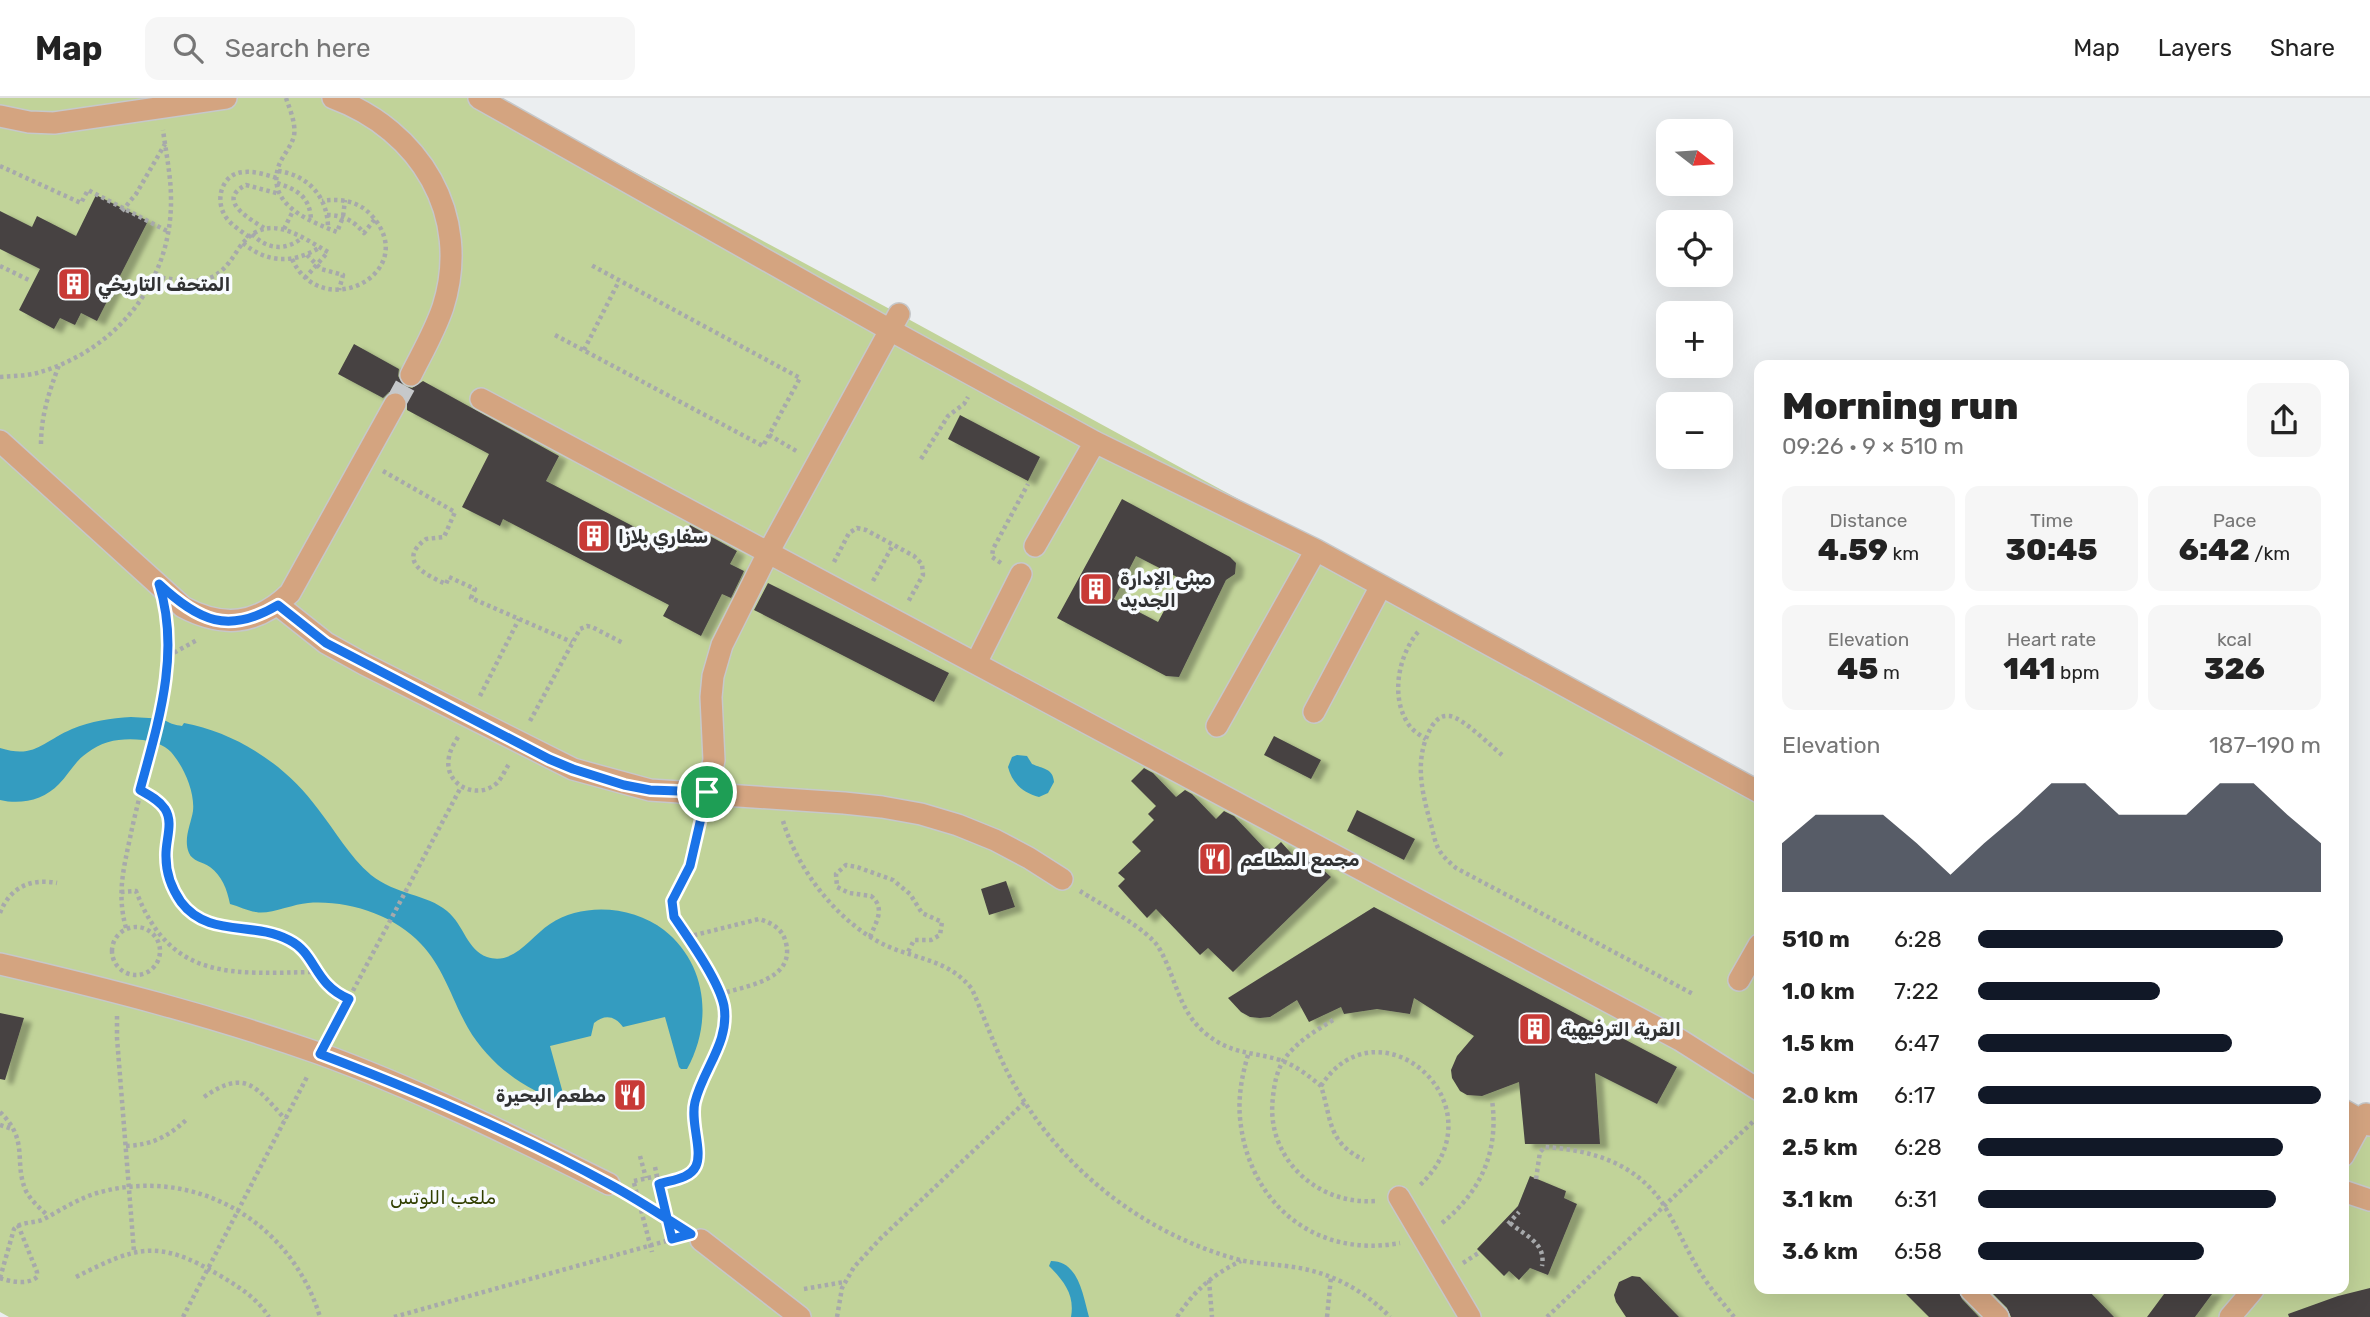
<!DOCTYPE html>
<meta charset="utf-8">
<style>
:root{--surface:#fff;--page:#f6f6f6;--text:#222;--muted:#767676;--line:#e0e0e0;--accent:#111827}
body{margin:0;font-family:Rubik,Vazirmatn,sans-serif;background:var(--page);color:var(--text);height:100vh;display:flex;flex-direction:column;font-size:26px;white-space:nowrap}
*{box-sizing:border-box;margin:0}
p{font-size:23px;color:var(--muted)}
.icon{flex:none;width:38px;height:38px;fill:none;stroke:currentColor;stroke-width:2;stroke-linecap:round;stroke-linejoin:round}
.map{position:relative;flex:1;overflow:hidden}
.sheet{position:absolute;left:1754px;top:262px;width:595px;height:934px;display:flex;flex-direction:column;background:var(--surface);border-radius:14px;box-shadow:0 7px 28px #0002}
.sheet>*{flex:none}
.needle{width:46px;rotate:107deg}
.tools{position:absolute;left:1656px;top:21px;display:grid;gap:14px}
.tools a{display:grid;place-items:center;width:77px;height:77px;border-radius:14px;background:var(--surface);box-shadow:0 7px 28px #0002;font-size:35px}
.pin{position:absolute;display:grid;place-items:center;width:60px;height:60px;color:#fff;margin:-30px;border:4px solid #fff;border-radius:50%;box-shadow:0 2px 7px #0007}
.round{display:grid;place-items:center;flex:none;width:74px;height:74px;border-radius:14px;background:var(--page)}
.head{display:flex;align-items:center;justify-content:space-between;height:119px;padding:0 28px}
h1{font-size:38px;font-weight:800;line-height:52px}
.figures{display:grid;grid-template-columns:repeat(3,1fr);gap:10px;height:119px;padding:7px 28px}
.figures div{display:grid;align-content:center;border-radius:14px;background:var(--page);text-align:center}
.figures b{font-size:30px;font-weight:800}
.figures small{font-size:19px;font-weight:400}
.figures p{font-size:19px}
.chart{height:196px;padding:14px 28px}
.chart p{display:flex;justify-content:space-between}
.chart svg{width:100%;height:126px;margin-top:7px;fill:var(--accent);opacity:.7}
ul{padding:0 28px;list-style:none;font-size:23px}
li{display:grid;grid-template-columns:112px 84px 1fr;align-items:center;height:52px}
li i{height:18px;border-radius:9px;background:var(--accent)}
header{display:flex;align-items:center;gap:42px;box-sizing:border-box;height:98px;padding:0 35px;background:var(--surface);border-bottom:2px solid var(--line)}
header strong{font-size:33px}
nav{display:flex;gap:38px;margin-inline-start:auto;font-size:24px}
.search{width:490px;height:63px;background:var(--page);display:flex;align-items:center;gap:18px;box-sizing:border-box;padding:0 24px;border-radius:14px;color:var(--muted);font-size:26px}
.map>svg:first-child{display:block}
.green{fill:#c1d399}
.water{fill:#349cc0}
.building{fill:#474343;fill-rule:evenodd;filter:url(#shadow)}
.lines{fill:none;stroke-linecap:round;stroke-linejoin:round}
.minor-tunnel{stroke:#c6c8ca;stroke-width:21;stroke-dasharray:21 10;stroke-linecap:butt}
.minor-casing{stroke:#c6c8ca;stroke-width:24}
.path{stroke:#a7a9ab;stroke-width:4.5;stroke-dasharray:3.5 3.5;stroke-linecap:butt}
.minor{stroke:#d4a480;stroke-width:21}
.route-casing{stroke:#fff;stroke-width:14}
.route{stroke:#1a73e8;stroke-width:9}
.labels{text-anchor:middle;stroke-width:7;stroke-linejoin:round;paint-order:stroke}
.poi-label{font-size:19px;font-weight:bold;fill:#313233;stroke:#f8fbfe;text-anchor:start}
.park-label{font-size:19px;fill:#313f01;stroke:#f8fbfe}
</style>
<header>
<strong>Map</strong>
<div class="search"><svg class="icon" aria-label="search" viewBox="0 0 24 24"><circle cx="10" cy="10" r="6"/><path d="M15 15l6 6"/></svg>Search here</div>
<nav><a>Map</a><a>Layers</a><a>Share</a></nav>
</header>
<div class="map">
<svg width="2370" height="1219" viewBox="0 0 2370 1219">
<defs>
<filter id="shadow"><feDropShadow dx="8" dy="4.5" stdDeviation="2" flood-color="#0004"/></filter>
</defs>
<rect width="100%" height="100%" fill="#ebeef0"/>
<path class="green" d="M0,0H497L899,216L1759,685V1192H2343V1003L2370,1017V1219H9L0,1214Z"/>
<path class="water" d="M131,619C142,620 156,619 166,623C172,626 175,627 182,628L184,625C237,635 286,667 318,711C336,734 349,758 371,777C396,797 427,796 447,813C464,827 467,852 487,859C514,868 530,839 550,826C583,804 633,808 664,832C707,866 713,924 687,971H681L679,969L665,919L623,929C615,918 605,916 594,925L591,938L550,948L564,999L568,998L569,1002C558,1004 543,997 534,992C507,978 483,956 468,930C452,902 444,870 421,846C394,817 348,802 308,805C293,806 269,817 256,814C247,813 239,808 230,806C227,791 222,778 210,769C203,764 192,763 189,755C183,741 191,726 193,713C195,694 184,669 171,654C163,646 154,644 143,642C122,640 104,642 87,655C75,663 69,676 59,686C44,702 21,707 0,702V650C35,661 42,644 72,631C91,623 111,620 131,619Z
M1017,657L1027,658L1032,666C1043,671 1053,670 1054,684L1048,695L1039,699C1023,695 1012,685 1008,669L1012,659Z
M1051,1163C1079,1163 1083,1198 1089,1219H1071C1075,1197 1064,1183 1049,1168Z"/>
<path class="building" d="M96,97L148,123L97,223L81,215L75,227L60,220L54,231L19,212L40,171L0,151V113L32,129L37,118L76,138Z
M354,246L399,271L398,278L404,288L412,290L423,283L559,358L546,383L677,451L690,427L737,453L730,466L744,473L731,500L722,496L701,538L663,518L669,507L503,421L500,428L462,409L489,356L407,312V300L401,294H389L383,300L338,276Z
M960,317L1040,359L1028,383L948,341Z
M1122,401L1230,459L1236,465L1235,476L1226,482L1179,579L1166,578L1057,520ZM1136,458L1181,481L1158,524L1114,501Z
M768,485L949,575L934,604L754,512Z
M1274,638L1321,662L1311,681L1264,657Z
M1144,670L1153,675L1176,699L1185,692L1192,696L1216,721L1224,713L1234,718L1269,755L1281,744L1301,766L1309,759L1331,779L1233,874L1208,850L1200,857L1156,811L1147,820L1118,788L1125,781L1118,775L1141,753L1132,744L1154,722L1148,716L1156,708L1131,683Z
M1357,712L1415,741L1404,762L1347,733Z
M1006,783L1015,809L989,817L981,791Z
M1374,809L1677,969L1657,1006L1595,975L1600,1046H1525L1519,984L1482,998L1467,997L1460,993L1452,980L1451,972L1457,958L1474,938L1414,900L1410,916L1377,911L1344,916L1341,909L1309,924L1297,902L1270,919L1260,920L1250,919L1241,914L1228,900Z
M0,915L24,920L5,982L0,981Z
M1530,1078L1566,1093L1564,1100L1577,1106L1548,1177L1530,1170L1519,1182L1509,1173L1504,1178L1477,1151L1518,1108Z
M1632,1178L1640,1179L1679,1219H1626L1616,1204L1614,1197L1619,1184Z
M2370,1190V1219H2289L2288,1216L2338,1198Z
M1902,1192H1958L1962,1201L1979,1219H1929Z
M1989,1192H2088L2114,1219H2011L2007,1210Z
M2167,1192H2215L2195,1219H2147Z"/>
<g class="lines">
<path class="minor-tunnel" d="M395,306L411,277"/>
<defs>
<path id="minor" d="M333,0C420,32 472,117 443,209C435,233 422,255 411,277
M479,0L890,232L1095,344L1316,452L1759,694
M0,18L29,24L54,25L226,0
M481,301L1680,942L1759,992
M0,343L183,509C223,530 257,527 290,495L395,306
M1035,448L1095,344
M278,507L326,545L364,566L573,671L650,692L844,705L882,709L921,716L958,727L995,742L1029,760L1062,781
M976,565L1021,476
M1314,614L1381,488
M1217,628L1316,452
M707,694L714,662L711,599L713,578L722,547L769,453L899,216
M0,866C108,891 213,918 318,955C418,991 514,1039 609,1086
M1739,882L1759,847
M2343,1012L2370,1027
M2343,1058L2366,1016
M2343,1093L2370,1102
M1399,1099L1470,1219
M701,1142L800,1219
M1971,1192L1998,1219
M2230,1219L2253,1192"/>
</defs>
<use href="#minor" class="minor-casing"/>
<path class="path" d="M286,0C290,12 296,25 294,38C291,49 283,57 279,67C265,106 309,123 337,134L343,119L345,102
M0,68L81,105L88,92L167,133
M278,73C308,77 328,99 328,130
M277,85C298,92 310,99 311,122
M122,113L136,96L165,46
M327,117C343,117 354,123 364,135L375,121
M264,130C250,121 215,102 246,87L280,96
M284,131L293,113
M252,136C268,152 285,153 302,140
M249,139C240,132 229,126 224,116C215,99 223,75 244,74C255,73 267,77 277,80
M243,145C267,165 292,166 319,150
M307,157L321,171L343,177L339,192
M292,161C322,227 422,174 372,118C359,103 341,100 322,103
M0,168L29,182
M155,179C174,181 197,187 214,178C225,172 232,161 239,150C266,112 298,137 328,154L305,180
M555,237L763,348L800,280L591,167
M584,252L619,183
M0,279C12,278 25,278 37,275C116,253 172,184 171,101C171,78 166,55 163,32
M769,337L798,354
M41,346C41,318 49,294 59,267
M921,361L948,318L964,306L968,299
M383,373L455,414L444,439L426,441C396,463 426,477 446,486L449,479L475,491L471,500L572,544
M834,464L849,435L857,430L866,432L914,458L922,466L923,477L908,504
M1001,465L992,459L993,451L1028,386
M873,483L893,447
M1418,534C1398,558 1390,600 1409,627C1413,633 1420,637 1426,641
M168,558L197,542
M480,598L519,521
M530,623L580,531L587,528L592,529L623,545
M458,639C454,646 450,652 449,659C443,687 477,703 497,685C502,680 505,672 509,666
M1502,657C1491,648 1463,620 1450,618C1441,617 1437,621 1432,628C1414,659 1421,691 1430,723C1433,732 1434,742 1438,750C1442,758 1449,764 1456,770L1693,896
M140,692C149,697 159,702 165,711C174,726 165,743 165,759C166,775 172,791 181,804C208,840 253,823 289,842C316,855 314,886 349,901
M783,723C798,773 839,826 887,848C919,862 949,862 972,891C986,923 997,957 1015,988C1063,1073 1146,1137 1240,1162C1257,1166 1275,1166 1293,1169C1330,1174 1364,1192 1390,1219
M1080,793C1100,806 1148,831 1159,850C1176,879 1178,912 1205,935C1232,957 1250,953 1280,962C1295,967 1309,978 1321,988C1332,1022 1327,1044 1364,1062
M121,794L136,793C171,885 234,875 316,874
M0,815C10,789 31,780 57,785
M112 853a24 24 0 1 1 48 0a24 24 0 1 1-48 0Z
M126,830C117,797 123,773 130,740C143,675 174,593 168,528
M687,839L759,821C772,825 783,831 786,845C795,882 746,888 720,896
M870,839C876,824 886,810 871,798L849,795L837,789L836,776L846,767L857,769L893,782L910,796L922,815L942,824L940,837L931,842H914L907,856
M117,918V940L134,1154
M1333,922C1315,933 1295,945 1283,963C1277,973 1274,987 1273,999C1265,1059 1316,1107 1375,1103
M330,936L461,689
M1248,957C1242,977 1238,999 1240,1020C1248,1105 1315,1161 1400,1145
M1321,988C1378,898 1506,1007 1419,1088
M204,999C246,970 256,989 285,1021
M0,1014C30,1043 13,1064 26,1093C31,1103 40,1110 48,1118
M0,1027L12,1031
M126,1048C151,1047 168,1039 186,1022
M640,1058L646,1080
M655,1069L673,1148
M1536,1081L1540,1054L1545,1049C1593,1052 1638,1066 1665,1109C1679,1132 1689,1158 1704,1180C1713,1194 1724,1206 1734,1219
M634,1083L657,1078
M634,1085L652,1154
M659,1086C671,1082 690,1081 696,1068C703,1052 690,1024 695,1004C703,971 730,944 723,908C719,883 688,841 674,819L672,803L690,768L702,718
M628,1098L681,1129
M1442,1125C1482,1093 1499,1052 1492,1002
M1510,1125C1527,1139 1546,1145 1542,1168
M1508,1126L1519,1114
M1463,1165L1480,1154
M76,1179C137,1148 158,1141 219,1177C239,1189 256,1199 269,1219
M0,1180L14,1131C21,1123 34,1126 44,1121C61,1112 77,1101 97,1095C194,1067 291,1123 320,1219
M0,1180C11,1184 28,1187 37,1179V1174L18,1127
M1209,1182L1212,1219
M804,1191L844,1184
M183,1219L308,977
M394,1219L677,1140
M837,1219L842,1190L854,1169L880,1141L1025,1004
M1177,1219C1194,1193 1213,1176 1241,1163
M1327,1219L1331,1179
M1547,1219L1759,1018"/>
<use href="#minor" class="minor"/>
</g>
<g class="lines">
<defs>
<path id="route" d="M707,694L650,692L624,687L573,671L549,661L326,545L278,507C228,537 199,523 159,486C181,555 158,625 140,692C149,697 159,702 165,711C174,725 165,743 166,759C166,775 172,791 181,804C208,840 253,823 289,842C317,856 313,886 349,901L320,956C418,993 516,1035 609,1086C637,1101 664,1119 691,1136L672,1141L659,1086C671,1082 690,1081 696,1068C703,1052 690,1024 695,1004C703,971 730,944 724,908C719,883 689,841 674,819L672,803L690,768L707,694"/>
</defs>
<use href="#route" class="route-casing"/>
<use href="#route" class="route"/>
</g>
<defs>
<symbol id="building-square" viewBox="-11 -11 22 22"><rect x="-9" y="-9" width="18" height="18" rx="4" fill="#c83a36" stroke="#f8fbfe"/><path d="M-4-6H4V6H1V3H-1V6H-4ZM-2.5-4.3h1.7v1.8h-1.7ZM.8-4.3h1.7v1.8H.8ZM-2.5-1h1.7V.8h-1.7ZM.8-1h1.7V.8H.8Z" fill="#fff"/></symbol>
<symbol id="restaurant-square" viewBox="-11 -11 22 22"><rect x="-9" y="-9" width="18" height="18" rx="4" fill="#c83a36" stroke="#f8fbfe"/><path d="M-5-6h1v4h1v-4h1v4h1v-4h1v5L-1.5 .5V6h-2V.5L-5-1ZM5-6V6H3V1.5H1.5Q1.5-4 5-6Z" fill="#fff"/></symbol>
</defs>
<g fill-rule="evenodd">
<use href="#building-square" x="55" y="167" width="38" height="38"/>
<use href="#building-square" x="575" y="419" width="38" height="38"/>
<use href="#building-square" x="1077" y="472" width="38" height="38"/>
<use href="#restaurant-square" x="1196" y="742" width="38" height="38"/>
<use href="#building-square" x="1516" y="912" width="38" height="38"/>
<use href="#restaurant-square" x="611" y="978" width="38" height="38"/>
</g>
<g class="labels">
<g class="poi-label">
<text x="98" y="193">المتحف التاريخي</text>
<text x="618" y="445">سفاري بلازا</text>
<text x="1120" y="487">مبنى الإدارة<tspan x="1120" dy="22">الجديد</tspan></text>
<text x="1240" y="768">مجمع المطاعم</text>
<text x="1560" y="938">القرية الترفيهية</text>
<text x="606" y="1004" text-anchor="end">مطعم البحيرة</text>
</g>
<g class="park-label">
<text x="443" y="1106">ملعب اللوتس</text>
</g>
</g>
</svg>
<div class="tools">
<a><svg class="needle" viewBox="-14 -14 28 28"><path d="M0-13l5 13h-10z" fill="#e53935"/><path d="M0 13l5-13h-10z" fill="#767676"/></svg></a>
<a><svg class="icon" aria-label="locate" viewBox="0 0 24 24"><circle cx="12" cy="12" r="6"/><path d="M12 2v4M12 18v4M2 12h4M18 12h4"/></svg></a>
<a>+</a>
<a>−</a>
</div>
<div class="pin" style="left:707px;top:694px;background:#1e9e55"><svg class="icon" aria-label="arrive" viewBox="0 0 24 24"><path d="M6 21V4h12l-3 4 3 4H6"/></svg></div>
<section class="sheet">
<div class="head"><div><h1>Morning run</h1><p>09:26 · 9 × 510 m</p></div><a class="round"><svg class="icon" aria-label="share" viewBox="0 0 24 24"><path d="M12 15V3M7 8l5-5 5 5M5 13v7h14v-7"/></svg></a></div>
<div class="figures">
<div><p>Distance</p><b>4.59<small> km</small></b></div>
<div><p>Time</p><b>30:45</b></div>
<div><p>Pace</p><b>6:42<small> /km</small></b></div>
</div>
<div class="figures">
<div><p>Elevation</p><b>45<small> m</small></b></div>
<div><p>Heart rate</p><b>141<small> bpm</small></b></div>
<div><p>kcal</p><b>326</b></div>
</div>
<div class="chart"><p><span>Elevation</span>187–190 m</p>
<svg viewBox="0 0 160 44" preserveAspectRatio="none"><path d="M0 44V27L10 17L20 17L30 17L40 27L50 38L60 27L70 17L80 6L90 6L100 17L110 17L120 17L130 6L140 6L150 17L160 27V44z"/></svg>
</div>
<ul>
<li><b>510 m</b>6:28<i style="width:89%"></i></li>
<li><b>1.0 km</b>7:22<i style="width:53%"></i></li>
<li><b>1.5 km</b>6:47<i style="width:74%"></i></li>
<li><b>2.0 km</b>6:17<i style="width:100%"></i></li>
<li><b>2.5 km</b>6:28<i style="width:89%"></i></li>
<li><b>3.1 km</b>6:31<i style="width:87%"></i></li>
<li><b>3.6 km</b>6:58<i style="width:66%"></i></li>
</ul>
</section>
</div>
